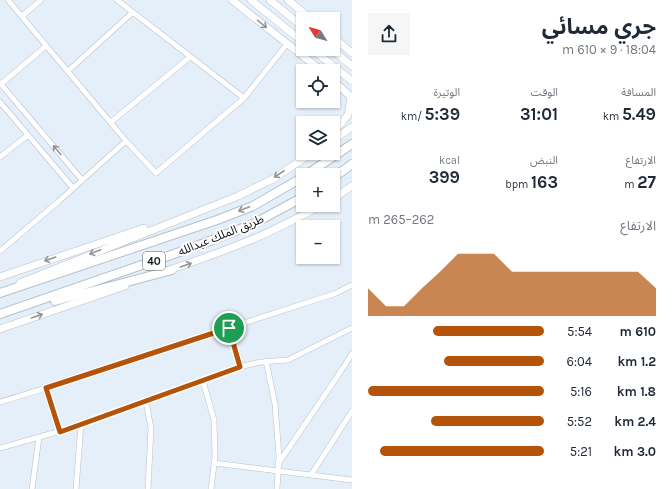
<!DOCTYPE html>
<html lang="ar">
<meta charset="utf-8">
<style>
:root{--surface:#fff;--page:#f6f6f7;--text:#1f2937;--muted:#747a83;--accent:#b45309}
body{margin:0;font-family:Karla,"Noto Sans Arabic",sans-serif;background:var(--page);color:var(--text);direction:rtl;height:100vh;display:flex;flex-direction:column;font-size:15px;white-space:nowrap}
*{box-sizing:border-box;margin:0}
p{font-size:13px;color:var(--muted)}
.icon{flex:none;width:22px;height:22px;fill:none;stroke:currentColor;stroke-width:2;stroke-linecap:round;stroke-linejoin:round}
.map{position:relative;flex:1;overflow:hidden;direction:ltr}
.details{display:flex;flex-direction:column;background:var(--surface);width:320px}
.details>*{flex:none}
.needle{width:26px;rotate:307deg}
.controls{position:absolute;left:296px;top:12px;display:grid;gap:8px}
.controls a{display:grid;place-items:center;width:44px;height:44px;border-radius:0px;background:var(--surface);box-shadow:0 1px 3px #0004;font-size:20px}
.pin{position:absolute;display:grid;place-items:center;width:34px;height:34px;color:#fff;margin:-17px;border:2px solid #fff;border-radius:50%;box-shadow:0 1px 4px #0007}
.round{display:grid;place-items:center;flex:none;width:42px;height:42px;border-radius:0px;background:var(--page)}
.overview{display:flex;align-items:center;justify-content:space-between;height:68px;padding:0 16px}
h1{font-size:22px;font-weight:700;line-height:30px}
.metrics{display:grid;grid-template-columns:repeat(3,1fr);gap:6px;height:68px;padding:4px 16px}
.metrics div{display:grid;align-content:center}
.metrics b{font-size:17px;font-weight:700}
.metrics small{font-size:11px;font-weight:400}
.metrics p{font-size:11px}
.chart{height:112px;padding:8px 16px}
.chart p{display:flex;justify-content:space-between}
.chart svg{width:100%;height:72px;margin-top:4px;fill:var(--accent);opacity:.7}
ul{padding:0 16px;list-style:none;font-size:13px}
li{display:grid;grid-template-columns:64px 48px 1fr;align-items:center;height:30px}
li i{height:10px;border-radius:5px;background:var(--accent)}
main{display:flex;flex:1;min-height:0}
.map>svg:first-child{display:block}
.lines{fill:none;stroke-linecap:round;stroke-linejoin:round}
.minor-casing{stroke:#b6c0ca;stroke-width:6}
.major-casing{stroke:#b6c0ca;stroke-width:8}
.highway-casing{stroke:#b6c0ca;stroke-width:10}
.minor{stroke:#fff;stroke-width:5}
.major{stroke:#fff;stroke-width:7}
.highway{stroke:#fff;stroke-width:8}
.oneway{stroke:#949698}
.route-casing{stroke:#fff;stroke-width:8}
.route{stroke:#b45309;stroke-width:5}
.labels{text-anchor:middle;stroke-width:4;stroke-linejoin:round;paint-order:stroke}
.shield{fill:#fff;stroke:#595c5e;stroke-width:1}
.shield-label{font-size:11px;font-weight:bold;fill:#121619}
.street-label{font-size:12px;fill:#121619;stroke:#fff}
</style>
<main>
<section class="details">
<div class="overview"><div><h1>جري مسائي</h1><p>18:04 · 9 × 610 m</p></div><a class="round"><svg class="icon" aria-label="share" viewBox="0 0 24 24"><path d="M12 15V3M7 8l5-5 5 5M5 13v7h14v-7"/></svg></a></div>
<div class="metrics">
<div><p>المسافة</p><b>5.49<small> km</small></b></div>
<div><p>الوقت</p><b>31:01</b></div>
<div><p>الوتيرة</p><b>5:39<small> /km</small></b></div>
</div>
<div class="metrics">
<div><p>الارتفاع</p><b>27<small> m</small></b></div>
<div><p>النبض</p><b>163<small> bpm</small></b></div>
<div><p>kcal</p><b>399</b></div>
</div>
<div class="chart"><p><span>الارتفاع</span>262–265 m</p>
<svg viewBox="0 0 160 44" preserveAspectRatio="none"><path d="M0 44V27L10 38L20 38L30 27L40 17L50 6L60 6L70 6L80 17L90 17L100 17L110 17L120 17L130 17L140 17L150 17L160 27V44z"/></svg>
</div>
<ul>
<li><b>610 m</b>5:54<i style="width:63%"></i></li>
<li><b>1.2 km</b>6:04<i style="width:57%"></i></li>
<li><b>1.8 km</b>5:16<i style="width:100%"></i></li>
<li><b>2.4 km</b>5:52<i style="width:64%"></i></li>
<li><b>3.0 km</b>5:21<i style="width:93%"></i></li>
</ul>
</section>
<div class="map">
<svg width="352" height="489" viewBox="0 0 352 489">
<rect width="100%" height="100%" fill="#e5eff9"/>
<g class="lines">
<defs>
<path id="minor" d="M8,0L126,141L156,173L244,98L287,44
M117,0L244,98
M22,16L41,0
M68,71L133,12
M0,83L82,180
M1,84L46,46
M0,102L73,188
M111,122L190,57
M0,157L28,135
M0,251L59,201L126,141
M229,328L241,367
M266,361L275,404L279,456L277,489
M203,381L214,420L215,457L211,489
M45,388L59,432
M0,402L82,377L194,339L334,294L352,285
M146,402L151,428L148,489
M0,448L64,430L197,383L234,368L261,362L288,360L352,328
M214,463L352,480
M278,464L337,377L352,354
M311,475L352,411
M32,489L39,437
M76,489L81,424"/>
<path id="major" d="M232,0L322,71
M251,0L303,42
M270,0L303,27
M288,0L311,19
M333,37L352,53
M312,49L352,81
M331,49L352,66
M333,80L352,98
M333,133L348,115L351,97
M333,140L352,127
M333,199L352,186
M166,271C196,261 224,251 253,239C277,229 299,217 322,205
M0,277L144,228
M20,283L238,196L273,179L312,153
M0,329L125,286"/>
<path id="highway" d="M306,175L352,144
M333,178L352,164
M0,293L217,220L253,206L303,177
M55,301L172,270
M0,314L194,247L253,224L303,197"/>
</defs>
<use href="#minor" class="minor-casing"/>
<use href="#major" class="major-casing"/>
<use href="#highway" class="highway-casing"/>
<use href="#minor" class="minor"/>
<use href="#major" class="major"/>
<use href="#highway" class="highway"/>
</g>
<defs><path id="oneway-shaft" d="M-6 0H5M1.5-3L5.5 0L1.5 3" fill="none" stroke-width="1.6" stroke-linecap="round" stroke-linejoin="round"/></defs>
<g class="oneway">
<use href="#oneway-shaft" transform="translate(262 24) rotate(39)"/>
<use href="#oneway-shaft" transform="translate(57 150) rotate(-130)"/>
<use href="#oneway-shaft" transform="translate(279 174) rotate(147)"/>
<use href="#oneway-shaft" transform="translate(244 209) rotate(159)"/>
<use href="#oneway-shaft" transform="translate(95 252) rotate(159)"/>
<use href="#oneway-shaft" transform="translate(50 259) rotate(161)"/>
<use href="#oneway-shaft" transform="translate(186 265) rotate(-19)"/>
<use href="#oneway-shaft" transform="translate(37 316) rotate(-19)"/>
</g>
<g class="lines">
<defs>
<path id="route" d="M229,328L240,367L60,432L46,388Z"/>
</defs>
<use href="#route" class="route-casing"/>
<use href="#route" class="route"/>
</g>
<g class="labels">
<rect class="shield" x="143" y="252" width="22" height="18" rx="3"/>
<g class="shield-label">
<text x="154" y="265">40</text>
</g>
<g class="street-label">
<text transform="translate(221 235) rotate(-22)" y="4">طريق الملك عبدالله</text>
</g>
</g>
</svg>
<div class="controls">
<a><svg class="needle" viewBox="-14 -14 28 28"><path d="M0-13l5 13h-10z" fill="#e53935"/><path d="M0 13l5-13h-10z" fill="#747a83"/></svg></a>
<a><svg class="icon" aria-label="locate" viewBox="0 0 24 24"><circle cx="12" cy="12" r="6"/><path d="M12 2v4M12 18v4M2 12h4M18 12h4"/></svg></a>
<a><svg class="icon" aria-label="layers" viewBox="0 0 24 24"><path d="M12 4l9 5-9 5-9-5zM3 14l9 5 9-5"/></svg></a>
<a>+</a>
<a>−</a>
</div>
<div class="pin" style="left:229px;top:328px;background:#1e9e55"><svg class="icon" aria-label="arrive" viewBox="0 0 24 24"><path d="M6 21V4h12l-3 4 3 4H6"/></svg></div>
</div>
</main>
